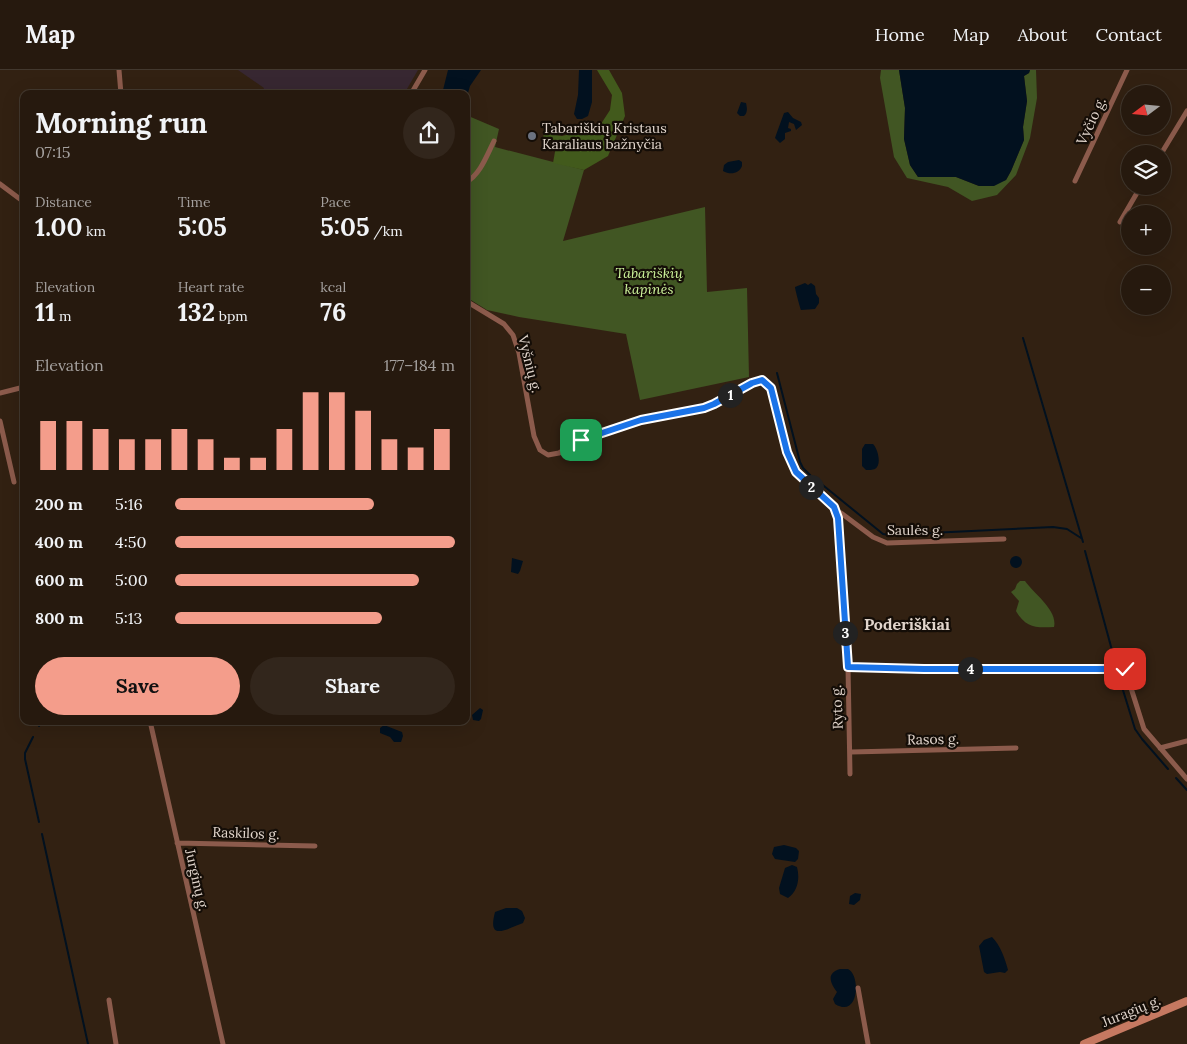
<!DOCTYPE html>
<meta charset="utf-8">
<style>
:root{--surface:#26190e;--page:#32261c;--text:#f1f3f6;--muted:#a4a09e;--line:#42382e;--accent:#f49d8b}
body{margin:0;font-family:Lora,serif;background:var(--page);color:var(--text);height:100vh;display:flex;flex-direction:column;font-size:19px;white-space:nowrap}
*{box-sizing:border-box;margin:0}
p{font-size:16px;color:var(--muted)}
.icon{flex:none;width:28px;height:28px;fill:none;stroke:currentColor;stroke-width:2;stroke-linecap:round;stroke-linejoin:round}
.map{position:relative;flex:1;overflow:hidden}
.details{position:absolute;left:20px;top:20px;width:450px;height:635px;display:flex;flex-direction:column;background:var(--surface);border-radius:10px;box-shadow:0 5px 20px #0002,0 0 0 1px var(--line)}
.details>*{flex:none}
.needle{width:32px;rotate:254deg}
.fabs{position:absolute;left:1121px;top:15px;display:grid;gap:10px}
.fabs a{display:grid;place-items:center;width:50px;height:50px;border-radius:50%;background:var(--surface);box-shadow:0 5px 20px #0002,0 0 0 1px var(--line);font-size:25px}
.pin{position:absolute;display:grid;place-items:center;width:42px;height:42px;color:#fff;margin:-21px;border-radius:10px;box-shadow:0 2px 8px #0006}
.km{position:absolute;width:25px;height:25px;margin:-12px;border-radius:50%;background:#222;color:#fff;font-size:14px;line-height:25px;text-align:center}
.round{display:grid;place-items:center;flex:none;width:52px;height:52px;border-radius:26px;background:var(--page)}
.summary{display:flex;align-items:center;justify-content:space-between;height:85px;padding:0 15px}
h1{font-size:28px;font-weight:700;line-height:38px}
.figures{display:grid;grid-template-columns:repeat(3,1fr);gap:8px;height:85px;padding:5px 15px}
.figures div{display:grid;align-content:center}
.figures b{font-size:25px;font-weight:700}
.figures small{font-size:14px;font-weight:400}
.figures p{font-size:14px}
.chart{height:140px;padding:10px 15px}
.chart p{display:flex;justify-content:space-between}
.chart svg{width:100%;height:90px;margin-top:5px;stroke:var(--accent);stroke-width:6}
.action{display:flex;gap:10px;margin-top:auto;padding:10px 15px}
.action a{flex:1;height:58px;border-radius:30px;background:var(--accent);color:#111;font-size:20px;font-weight:700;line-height:58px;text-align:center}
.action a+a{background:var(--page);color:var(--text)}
ul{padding:0 15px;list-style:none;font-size:16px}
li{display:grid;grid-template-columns:80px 60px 1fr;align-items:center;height:38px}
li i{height:12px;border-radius:6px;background:var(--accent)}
header{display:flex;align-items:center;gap:30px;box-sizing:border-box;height:70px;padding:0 25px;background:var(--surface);border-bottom:1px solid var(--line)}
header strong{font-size:24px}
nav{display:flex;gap:28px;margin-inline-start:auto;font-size:18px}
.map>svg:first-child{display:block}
.industrial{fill:#372731}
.green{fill:#415623}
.forest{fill:#425a1c}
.water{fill:#02111f}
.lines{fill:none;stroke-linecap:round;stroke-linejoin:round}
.stream{stroke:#02111f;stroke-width:2}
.street{stroke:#8c5b4c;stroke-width:5}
.secondary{stroke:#c67961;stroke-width:8}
.route-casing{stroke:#fff;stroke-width:10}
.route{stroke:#1a73e8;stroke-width:6}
.worship-dot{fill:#6b7280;stroke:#140d07;stroke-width:2}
.labels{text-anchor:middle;stroke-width:4.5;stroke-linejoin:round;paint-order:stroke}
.street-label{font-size:14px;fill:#e1d5cc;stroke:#140d07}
.poi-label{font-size:14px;fill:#e1d5cc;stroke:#140d07;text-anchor:start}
.park-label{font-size:14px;font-style:italic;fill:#ccf39a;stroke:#140d07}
.quarter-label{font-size:16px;font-weight:bold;fill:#e1d5cc;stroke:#140d07}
</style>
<header>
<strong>Map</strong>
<nav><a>Home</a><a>Map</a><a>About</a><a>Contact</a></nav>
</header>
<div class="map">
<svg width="1187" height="974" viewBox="0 0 1187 974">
<rect width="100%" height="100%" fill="#322112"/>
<path class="industrial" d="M238,0H418L404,24H261L264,18Z"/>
<path class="green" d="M881,0H899L905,38L904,69L910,95L918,107H956L979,116L1006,110L1011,101L1024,70L1023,57L1027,31L1024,6L1029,3L1030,0H1036L1037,28L1030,68L1016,105L997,125L972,131L948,117L907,108L894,87L880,8Z
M466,45L499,59L495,77L584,100L563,171L705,137L707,222L747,218L749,307L640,330L626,264L519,247L487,240L466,227Z
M1020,511H1025C1034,524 1058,540 1054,557C1036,558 1026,558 1016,541L1019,531L1011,522L1015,519L1017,514Z"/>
<path class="forest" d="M597,0H609L622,23L625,46L608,86L584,100L553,93L556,76L555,73L543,69L544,63L562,66L599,57L610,40L612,25Z"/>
<path class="water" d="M448,0H481L470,16L466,30V24H442Z
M579,0H592V32L588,46L582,49H577L574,44L578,25Z
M899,0H1030L1029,3L1024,6L1027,31L1023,57L1024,70L1011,101L1006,110L994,116H979L956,107H918L910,95L904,69L905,38Z
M741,32L746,33C747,37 748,43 744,46H740L737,43Z
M788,42L793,48L801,52L802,55L796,60L794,54L789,52L788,58L791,59V61L785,63V69L780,73L775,68L776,65L784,43Z
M739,90L742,92V96C739,104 730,105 723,101L724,95L728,92Z
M805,213L808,215L811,213L815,216L816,224L819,228V233L815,239L801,240C800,238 795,219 795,217Z
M865,374H873C878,379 882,395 875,399C873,400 868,400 866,400L862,396V379Z
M1010 492a6 6 0 1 1 12 0a6 6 0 1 1-12 0Z
M512,488L523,491L520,501L518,504L511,502Z
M480,638L483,640L481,649L479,651L473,650L472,645Z
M384,655L402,662L403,666L401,672H394L390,667L380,663V658Z
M784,775L796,778L799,781L798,789L795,792L775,789L772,784L774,777Z
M792,795L797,797C800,808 798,821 788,828L780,824L779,818L785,798Z
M855,823L861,824L860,830L854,835L849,834L850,826Z
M506,838H517L522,841L525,848L523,853C506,859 487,872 495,842Z
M992,867C1000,875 1005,888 1008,900L1005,903L1000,902L987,904L984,902L979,876L984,870Z
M840,899C841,899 847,899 848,899C861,905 859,949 835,934L833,929L837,922C830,913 826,903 840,899Z"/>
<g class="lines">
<path class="stream" d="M1023,268L1083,472
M777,303L800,392L803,398L814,409
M819,412L883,464L889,465L1053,457L1067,459L1081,468
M1085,481L1116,595
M1118,604L1135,659L1142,669L1168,699
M39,656L42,651
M33,667L25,683V689L39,752
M1176,708L1187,720
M42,764L88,974"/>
<path class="street" d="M119,0L121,24
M411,24L425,0
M1161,84L1187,41
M1075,111L1127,0
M466,112C480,105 487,85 494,71
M0,114L24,132
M1120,152L1141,116
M466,231L504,254L513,265L519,283L534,366L540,380L548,385L559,383L581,370L621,355L704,338L758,311C763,310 767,313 770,318C779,333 782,364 787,382C790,392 794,402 802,409C815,422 833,430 838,448L848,597L850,704
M0,323L24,317
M0,351L14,412
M836,442L841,443L873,467L887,473L1004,469
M848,597L924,599H1125L1144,659L1187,709
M150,651L223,974
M1160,678L1187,671
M851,682L1016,678
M177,773L315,776
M858,918L868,974
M109,930L116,974"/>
<path class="secondary" d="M1084,974L1187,931"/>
</g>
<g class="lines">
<defs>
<path id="route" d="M581,370L641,350L704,338L714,334L752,313L762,310L771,318L787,382L796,402L834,437L838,448L848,597L924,599H1125"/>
</defs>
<use href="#route" class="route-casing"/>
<use href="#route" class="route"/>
</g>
<circle class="worship-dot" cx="532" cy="66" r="5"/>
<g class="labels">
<g class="street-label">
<text transform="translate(1091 51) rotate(-65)" y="5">Vyčio g.</text>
<text transform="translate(530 294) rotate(76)" y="5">Vyšnių g.</text>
<text x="915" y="465">Saulės g.</text>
<text transform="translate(837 637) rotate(-92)" y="5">Ryto g.</text>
<text transform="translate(933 669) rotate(-1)" y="5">Rasos g.</text>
<text transform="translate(246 763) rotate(2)" y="5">Raskilos g.</text>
<text transform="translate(197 810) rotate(77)" y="5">Jurginų g.</text>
<text transform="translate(1131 941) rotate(-22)" y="5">Juragių g.</text>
</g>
<g class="poi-label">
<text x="542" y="63">Tabariškių Kristaus<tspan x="542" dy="16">Karaliaus bažnyčia</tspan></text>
</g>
<g class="park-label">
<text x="649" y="208">Tabariškių<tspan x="649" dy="16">kapinės</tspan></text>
</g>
<g class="quarter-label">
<text x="907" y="560">Poderiškiai</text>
</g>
</g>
</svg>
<div class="fabs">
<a><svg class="needle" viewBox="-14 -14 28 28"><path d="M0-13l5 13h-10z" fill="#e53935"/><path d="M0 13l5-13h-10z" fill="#a4a09e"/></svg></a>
<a><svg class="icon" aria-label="layers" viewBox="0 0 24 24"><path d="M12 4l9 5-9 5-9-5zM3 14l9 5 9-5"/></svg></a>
<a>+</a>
<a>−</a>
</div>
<div class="pin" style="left:581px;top:370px;background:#1e9e55"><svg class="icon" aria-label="arrive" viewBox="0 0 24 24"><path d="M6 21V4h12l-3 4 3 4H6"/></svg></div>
<div class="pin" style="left:1125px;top:599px;background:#d93025"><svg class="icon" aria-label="check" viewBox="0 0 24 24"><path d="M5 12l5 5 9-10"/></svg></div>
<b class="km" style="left:730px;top:325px">1</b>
<b class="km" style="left:811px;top:417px">2</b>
<b class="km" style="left:845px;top:563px">3</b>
<b class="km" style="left:970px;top:599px">4</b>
<section class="details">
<div class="summary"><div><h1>Morning run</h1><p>07:15</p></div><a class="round"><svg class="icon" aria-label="share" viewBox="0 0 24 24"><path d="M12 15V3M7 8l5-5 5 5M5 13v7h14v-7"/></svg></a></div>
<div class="figures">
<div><p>Distance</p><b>1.00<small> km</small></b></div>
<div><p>Time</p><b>5:05</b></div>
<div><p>Pace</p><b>5:05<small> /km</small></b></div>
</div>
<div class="figures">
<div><p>Elevation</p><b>11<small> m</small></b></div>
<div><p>Heart rate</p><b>132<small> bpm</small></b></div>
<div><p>kcal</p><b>76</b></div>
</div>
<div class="chart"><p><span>Elevation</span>177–184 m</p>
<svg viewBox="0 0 160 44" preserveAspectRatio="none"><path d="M5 44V20M15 44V20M25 44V24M35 44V29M45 44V29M55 44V24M65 44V29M75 44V38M85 44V38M95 44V24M105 44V6M115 44V6M125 44V15M135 44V29M145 44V33M155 44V24"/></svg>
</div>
<ul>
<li><b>200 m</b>5:16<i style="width:71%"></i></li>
<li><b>400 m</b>4:50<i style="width:100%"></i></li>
<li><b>600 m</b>5:00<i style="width:87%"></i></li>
<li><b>800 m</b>5:13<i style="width:74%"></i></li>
</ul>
<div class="action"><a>Save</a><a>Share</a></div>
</section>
</div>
